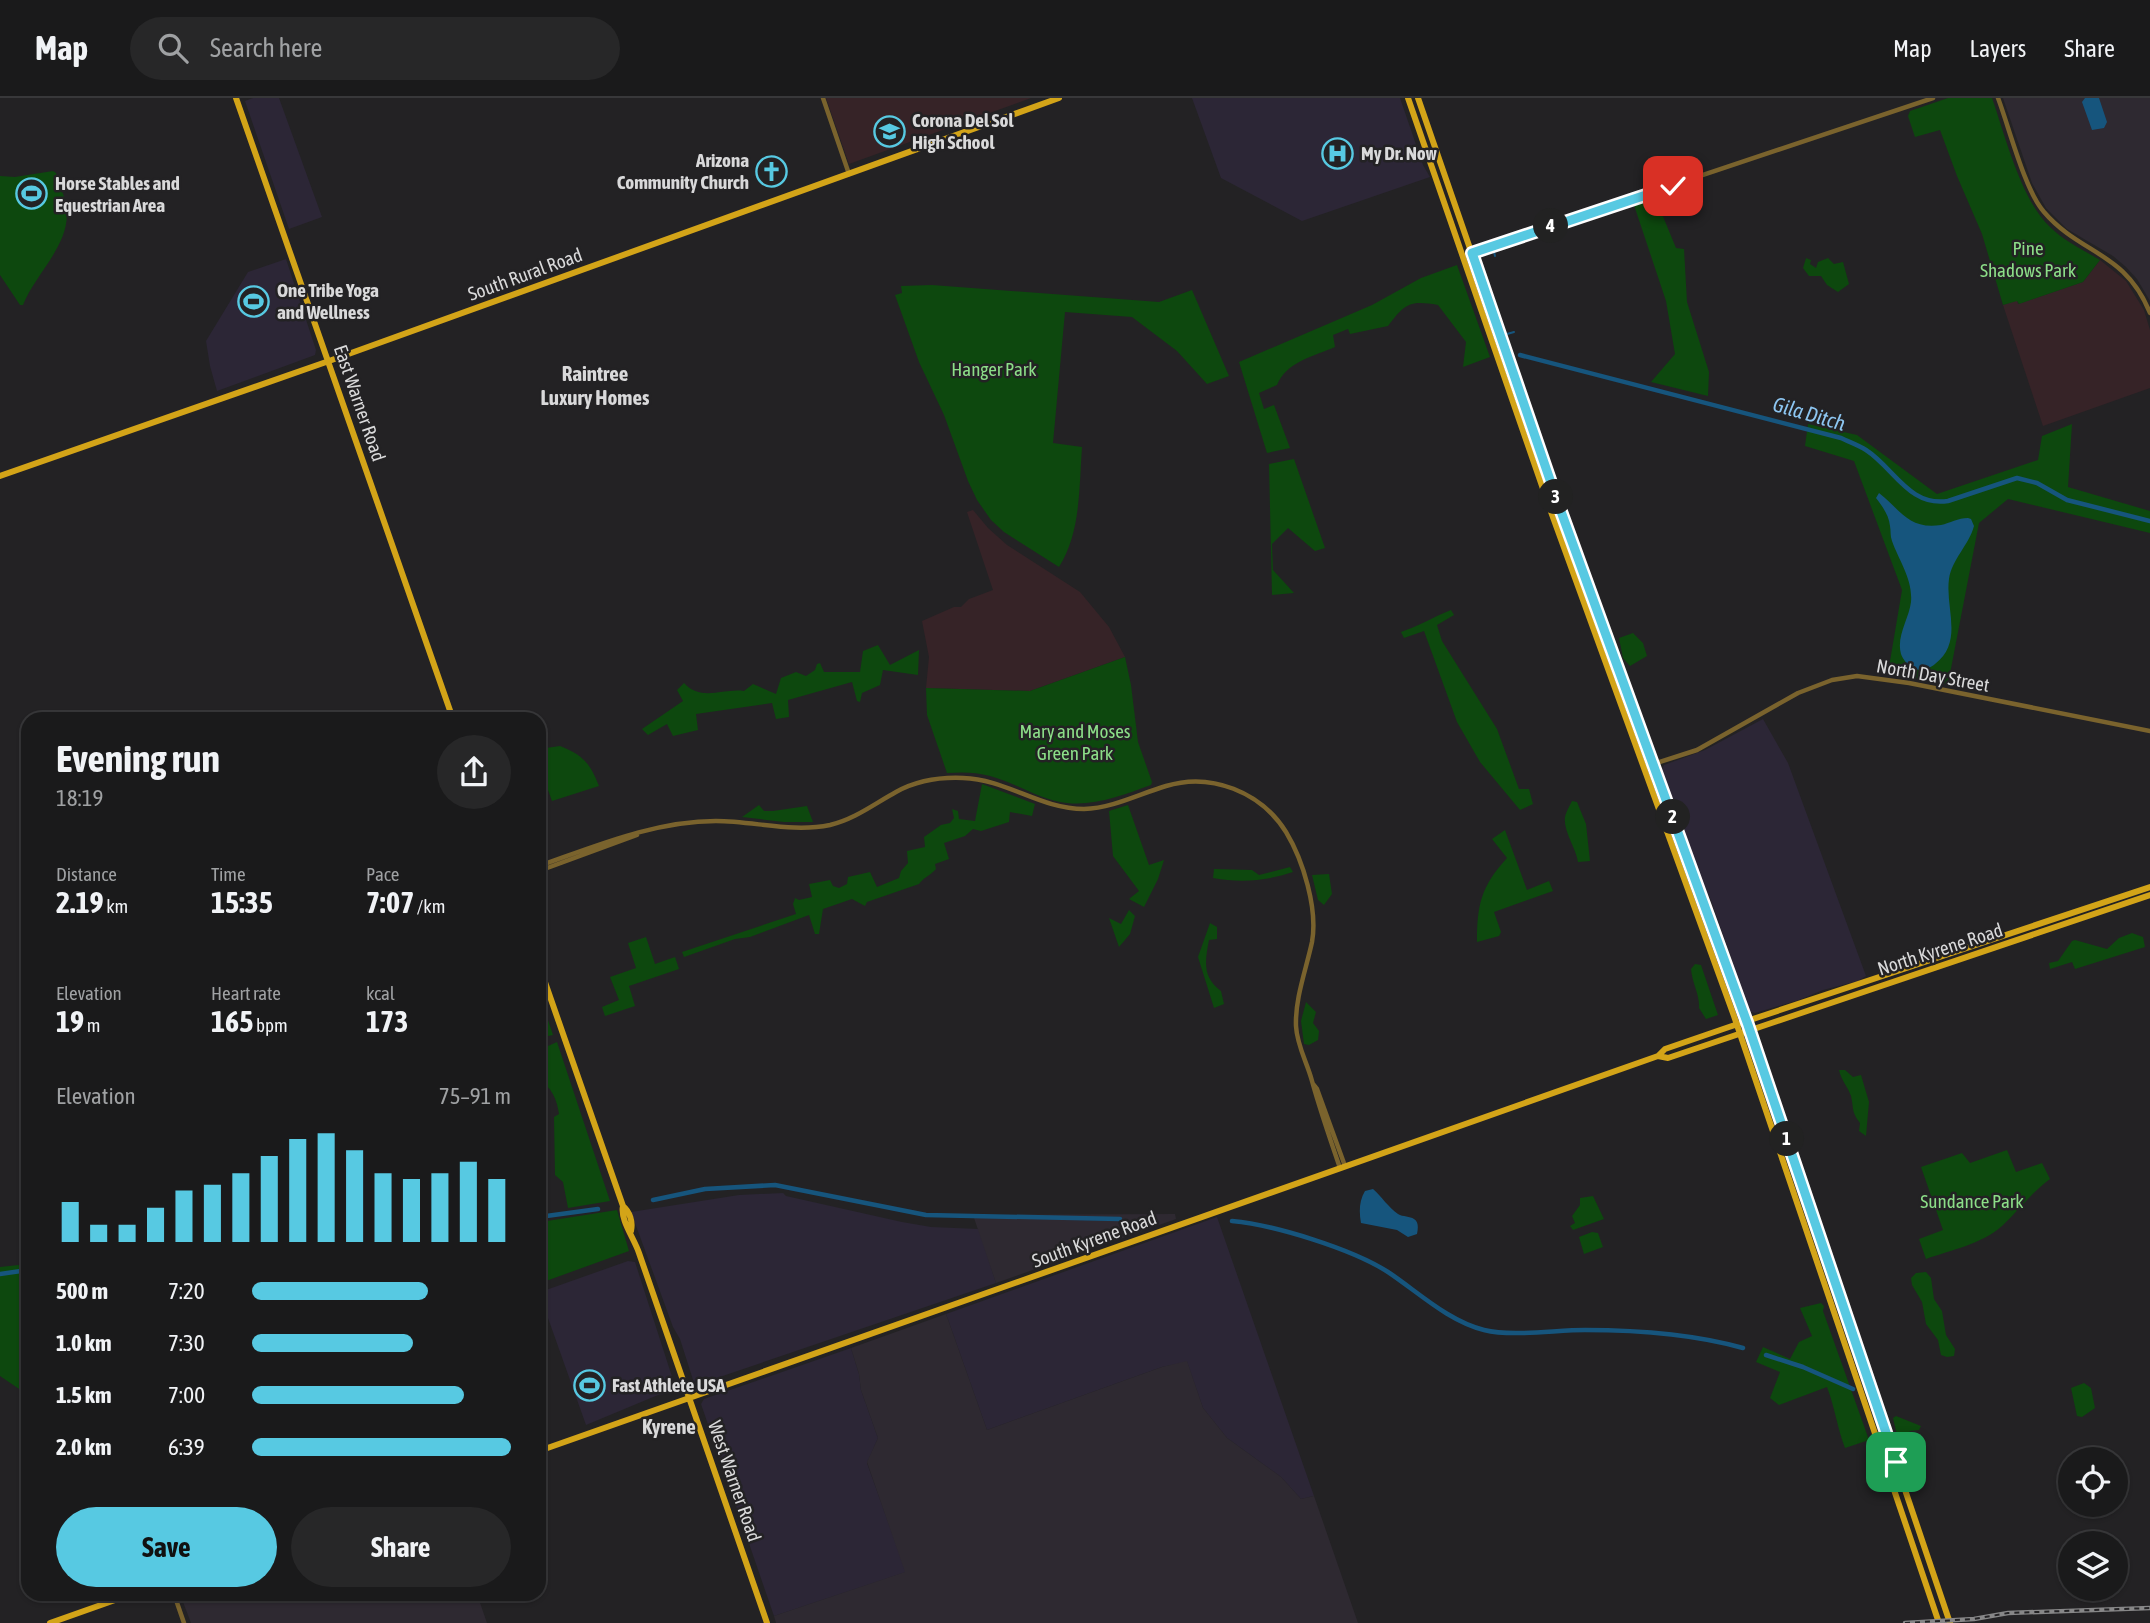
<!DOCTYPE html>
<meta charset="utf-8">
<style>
:root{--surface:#1a1a1b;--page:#272728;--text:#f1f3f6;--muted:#9fa1a3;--line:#38383a;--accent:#57c9e2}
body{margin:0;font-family:"Asap Condensed",sans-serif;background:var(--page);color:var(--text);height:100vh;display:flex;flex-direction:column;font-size:26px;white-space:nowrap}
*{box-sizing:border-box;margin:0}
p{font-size:23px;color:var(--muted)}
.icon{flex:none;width:38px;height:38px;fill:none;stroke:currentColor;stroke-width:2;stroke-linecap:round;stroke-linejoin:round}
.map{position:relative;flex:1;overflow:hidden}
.details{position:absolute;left:21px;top:614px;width:525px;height:889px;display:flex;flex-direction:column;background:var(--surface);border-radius:21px;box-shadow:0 2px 5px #0004,0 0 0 2px var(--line)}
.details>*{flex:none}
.controls{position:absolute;left:2058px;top:1349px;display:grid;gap:14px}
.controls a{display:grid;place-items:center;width:70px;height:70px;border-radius:50%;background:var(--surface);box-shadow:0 2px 5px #0004,0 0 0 2px var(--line);font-size:35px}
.pin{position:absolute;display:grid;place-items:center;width:60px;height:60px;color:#fff;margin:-30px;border-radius:14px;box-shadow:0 4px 10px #0006}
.km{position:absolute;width:35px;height:35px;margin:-18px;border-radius:50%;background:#222;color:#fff;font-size:19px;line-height:35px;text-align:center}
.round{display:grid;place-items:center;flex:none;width:74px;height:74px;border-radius:37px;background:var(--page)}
.head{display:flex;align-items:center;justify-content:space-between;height:119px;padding:0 35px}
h1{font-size:38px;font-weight:700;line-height:52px}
.stats{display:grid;grid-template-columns:repeat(3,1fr);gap:10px;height:119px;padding:7px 35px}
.stats div{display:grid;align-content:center}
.stats b{font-size:30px;font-weight:700}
.stats small{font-size:19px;font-weight:400}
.stats p{font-size:19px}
.chart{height:196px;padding:14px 35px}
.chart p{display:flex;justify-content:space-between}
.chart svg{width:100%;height:126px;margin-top:7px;stroke:var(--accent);stroke-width:6}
.button{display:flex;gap:14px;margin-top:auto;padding:14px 35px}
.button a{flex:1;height:80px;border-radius:42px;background:var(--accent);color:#111;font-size:28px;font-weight:700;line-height:80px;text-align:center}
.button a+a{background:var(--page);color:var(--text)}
ul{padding:0 35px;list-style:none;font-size:23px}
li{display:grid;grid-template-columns:112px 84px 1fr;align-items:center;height:52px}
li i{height:18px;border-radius:9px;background:var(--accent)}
header{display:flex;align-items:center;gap:42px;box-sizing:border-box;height:98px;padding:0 35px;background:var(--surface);border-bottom:2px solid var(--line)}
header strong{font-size:33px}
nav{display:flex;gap:38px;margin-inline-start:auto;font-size:24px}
.search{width:490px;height:63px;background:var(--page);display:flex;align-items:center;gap:18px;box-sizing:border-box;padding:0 24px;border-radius:38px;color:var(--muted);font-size:26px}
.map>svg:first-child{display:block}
.commercial{fill:#2c2636}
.built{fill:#2e2931}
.education{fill:#362327}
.green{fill:#0d480e}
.water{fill:#16557d}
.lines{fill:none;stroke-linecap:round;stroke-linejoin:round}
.stream{stroke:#16557d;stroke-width:2}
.canal{stroke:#16557d;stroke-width:4.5}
.minor{stroke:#7a632d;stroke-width:4.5}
.major{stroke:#d3a418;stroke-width:6}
.rail-casing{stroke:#878788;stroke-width:4.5}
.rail{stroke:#232224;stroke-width:2;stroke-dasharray:5;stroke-linecap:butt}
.route-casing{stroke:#fff;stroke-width:14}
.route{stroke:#57c9e2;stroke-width:9}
.labels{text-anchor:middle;stroke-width:5;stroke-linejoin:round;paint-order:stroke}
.poi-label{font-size:19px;font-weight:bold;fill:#d9d9da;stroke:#232224;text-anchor:start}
.park-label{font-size:19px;fill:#8cde88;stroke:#232224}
.street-label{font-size:19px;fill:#d9d9da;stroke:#232224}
.neighbourhood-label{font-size:21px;font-weight:bold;fill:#d9d9da;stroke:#232224}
.water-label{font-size:21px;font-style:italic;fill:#8dc6f1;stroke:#232224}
</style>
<header>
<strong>Map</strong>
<div class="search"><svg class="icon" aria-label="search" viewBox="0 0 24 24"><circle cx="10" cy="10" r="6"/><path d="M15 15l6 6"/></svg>Search here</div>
<nav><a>Map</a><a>Layers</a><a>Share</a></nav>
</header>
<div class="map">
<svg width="2150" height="1525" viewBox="0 0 2150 1525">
<rect width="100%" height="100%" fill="#232224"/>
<path class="commercial" d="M253,0H279L322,119L289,131L245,3Z
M1192,0H1400L1423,67L1430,79L1302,123L1221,80Z
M286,161L316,252L315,257L217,293L210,268L206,243L248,174Z
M1763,621L1788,665L1866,878L1858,883L1823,892L1799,902L1755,915L1751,914L1747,911L1738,879L1710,800L1700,780L1684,730L1678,720L1662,671L1664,667L1705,652Z
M783,1095L786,1098L902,1124L931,1129L979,1131L996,1185L699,1286L694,1285L680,1241L673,1229L631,1114L739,1097Z
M1217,1119L1314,1398L1301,1401L1281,1379L1227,1340L1203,1310L1187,1264L1162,1269L987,1332L946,1216Z
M628,1163L635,1164L676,1291L672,1295L658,1297L586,1327L548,1220L546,1192Z
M851,1250L859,1276L861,1292L878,1340L867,1365L906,1474L774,1518L701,1306L704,1301Z"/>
<path class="built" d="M2003,0H2150V203L2137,181L2126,169L2113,158L2067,131L2046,110L2032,85Z
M1175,1116L1176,1121L996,1185L973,1117Z
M946,1216L987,1332L1162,1269L1187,1263L1203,1310L1227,1340L1281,1379L1301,1401L1314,1398L1358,1525H776L774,1518L905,1474L867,1364L878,1340L861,1292L859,1276L851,1250Z
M180,1496H477L487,1525H191Z"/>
<path class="education" d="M826,0H1031L849,66Z
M2100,162L2126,183L2144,212L2150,232V290L2043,328L2003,207L2017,202L2018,206L2083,184Z
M973,412L988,430L1007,447L1080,494L1109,529L1125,559L1030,593L926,590L929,559L922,523L954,509H961L969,501L993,492L967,414Z"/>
<path class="green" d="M1948,0H1992C2005,37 2021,102 2050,129C2064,143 2083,152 2100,162L2083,184L2019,206L2017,203L2003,207L1982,136L1957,78L1940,32L1915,39L1908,18L1910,13Z
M53,73L56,75C59,85 64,96 66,107C73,145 36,174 23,207H20L0,177V78L15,79Z
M1655,99L1676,150L1684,151L1687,204L1709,274L1708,298L1651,284L1675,256L1666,203L1634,107Z
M1806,160L1811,162L1810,166L1816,170L1818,164L1828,160L1834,166L1843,164L1849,186L1838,194L1827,187L1821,178H1809L1803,170Z
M1457,167L1490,259L1463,269L1466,244L1438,207C1409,202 1405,206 1388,228L1350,236L1348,231L1333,237L1335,249C1314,258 1286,264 1277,287L1259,295L1264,311L1274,307L1290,350L1267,355L1239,264L1372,207L1421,180Z
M932,187L1159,204L1192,192L1229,278L1207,286L1177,253L1132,219L1065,214L1053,345L1082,349C1079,390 1081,434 1059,469L1004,434L991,422L977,402L968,383L944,317L919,264L895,197L902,195L901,188Z
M1808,326L1857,337L1937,396L2038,362L2042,338L2072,326L2068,389L2150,413V435L2008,401L1979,425L1948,586L1888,575L1902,492L1854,363L1805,348Z
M1294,361L1325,450L1315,453L1288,430L1272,446L1273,472L1294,495L1272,497L1269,366Z
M1451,512L1454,517L1437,527L1442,543L1497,631L1519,691H1529L1533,706L1520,712L1480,664L1457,624L1424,533L1404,540L1401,534C1419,528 1433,519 1451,512Z
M1633,535L1643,545L1647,558L1630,568L1623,560L1619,540Z
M878,547L890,567L919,552L918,577L883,572L880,587L862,595L860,604L857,603L852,584L788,602L789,619L776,621L772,605L696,616L698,632L673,638L667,626L648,637L642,631L683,603L677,592L684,585C701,604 723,590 744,593L753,586L776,596L781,580L796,574L806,578L815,572L817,566L820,565L824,574H860L863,553Z
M1125,559L1131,587L1138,644L1152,684L1151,687C1123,697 1096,708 1067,705C1039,702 1017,685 990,678C976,674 962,674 947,675L927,617L926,590L1030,593Z
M560,648C583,657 590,665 599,688L552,703L539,667V651Z
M982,686L1035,706L1032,718L1010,714L1009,724L981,733L973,731L965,738L944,745L949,761L935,766L936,771C930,778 924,779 919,786L867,804L865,808L852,801L823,811L819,836H815L809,817L750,839L735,841L684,859L682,854L796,816L793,806L795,800L799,802L812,799L809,786L830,782L833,788L839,790L847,786L848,779L870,774L877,789L899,780L901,773L908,765L907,753L925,749L924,739L941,727L950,725L954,720L952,711L958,713L959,721L975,723Z
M1572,703L1577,704L1586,726L1590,763L1578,764C1576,750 1563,733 1565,719C1566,714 1570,707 1572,703Z
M759,707L764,713H773L807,708L813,724H784L742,719Z
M1128,707L1149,767L1164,762L1158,781L1144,809L1129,801L1139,793L1113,758L1109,713Z
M1505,732L1527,792L1549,783L1553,793L1494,814L1501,834L1499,838L1477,844C1477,807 1481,788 1507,760L1492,741Z
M1290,769L1293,774C1266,783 1241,785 1213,780L1214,771L1252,772L1259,777Z
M1329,776L1332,796L1324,807L1318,802L1312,777Z
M1129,812L1135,818L1130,836L1119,849L1109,820L1121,826Z
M1210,825L1217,829V841L1209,842C1205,863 1202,879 1221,893L1224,906L1214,910L1198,859Z
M2132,835L2143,839L2145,849L2075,871L2072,864L2050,871L2049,865L2058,863L2072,843L2075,842L2107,851L2119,840Z
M646,839L655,866L675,859L679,871L629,888L635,908L605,918L602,909L619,902L610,879L636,870L628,845Z
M1695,866L1701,867L1718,917L1706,921L1699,910C1700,897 1692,885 1691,871Z
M539,895L553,937L539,940Z
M1306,904L1316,914L1313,925L1319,933L1318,942L1309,947L1304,946L1301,923Z
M557,944L610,1103L568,1110L563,1084L555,1077L554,1019L559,1016C557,1002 552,989 539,982V952Z
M1839,972H1845L1853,979L1861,977L1869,1004L1866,1038L1859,1033L1860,1025C1851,1013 1854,1011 1851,998C1848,989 1841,982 1839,972Z
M2007,1052L2016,1074L2042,1065L2050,1081C2031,1095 2019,1112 2002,1128C1982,1146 1951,1152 1926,1161L1919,1141L1943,1132L1921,1069L1962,1055L1970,1065Z
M1593,1098L1604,1121L1573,1132L1570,1128L1575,1125L1572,1118L1580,1107V1100Z
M617,1112L629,1153L546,1183L544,1143H539V1116L548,1115L547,1123Z
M1592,1134L1598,1135L1603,1149L1584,1156L1579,1139Z
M28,1166V1297L0,1278V1169Z
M1926,1174L1931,1180L1934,1201L1942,1213L1946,1237L1955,1251L1954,1258L1947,1259L1941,1257L1938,1242L1926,1226L1922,1204L1912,1187L1911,1180L1916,1175Z
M1821,1205L1824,1208L1823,1213L1869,1342L1845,1350C1837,1329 1835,1310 1827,1289L1779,1307L1770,1300L1780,1274L1756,1264L1763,1249L1790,1261L1799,1244L1812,1238L1800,1210Z
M2084,1285L2091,1290L2095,1310L2082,1319L2077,1318L2071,1290Z
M1896,1318L1921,1328L1919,1332L1910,1333L1905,1339L1897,1337L1893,1320Z"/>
<path class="water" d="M2085,0H2099L2107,24L2104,30L2092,32L2082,4Z
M1879,395C1900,411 1908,432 1941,427C1950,425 1958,420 1968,420L1971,421L1974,428C1969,447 1952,461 1949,481C1945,510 1964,544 1935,566C1930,570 1922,574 1915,571C1909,569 1903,562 1901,556C1896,538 1909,521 1911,504C1913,481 1899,463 1892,443C1890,438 1891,433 1890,428C1889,417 1882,408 1876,400Z
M1373,1091C1382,1099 1388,1109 1398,1116C1403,1119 1410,1118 1414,1121C1419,1124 1418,1131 1417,1136L1408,1139L1397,1132L1361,1125C1359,1114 1359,1103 1365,1093Z"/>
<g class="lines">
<path class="stream" d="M1494,154L1495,158
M1507,236L1514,234"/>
<path class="canal" d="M1520,257L1841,340C1849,344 1858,347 1866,352C1894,370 1909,409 1948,403L2017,380L2037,385L2067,402L2150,423
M653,1102L705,1091L775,1087L926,1117L1120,1121
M539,1119L598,1111
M1232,1123C1275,1127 1352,1151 1388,1174C1418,1194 1448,1223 1484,1232C1512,1239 1555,1232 1585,1232C1637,1232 1693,1236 1743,1250
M0,1176L28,1172
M1766,1257L1803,1269L1853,1291"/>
<path class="minor" d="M823,0L849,76
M1998,0C2009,29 2025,93 2044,114C2081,157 2125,153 2150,215
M1467,156L1933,0
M1644,669L1697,652L1798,595L1832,582L1857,578L1909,585L2150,633
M539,768C596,748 655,723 716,723C754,723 792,735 830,727C855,721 874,706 896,694C916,683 940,679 963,680C1006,681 1040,711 1084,711C1113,710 1139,696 1166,688C1211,674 1261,694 1286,734C1303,762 1318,811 1312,844C1306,872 1295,900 1296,928C1297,948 1307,964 1312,983C1320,1012 1330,1041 1340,1070
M539,773L637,737
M1313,986L1317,991L1345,1068
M174,1496L184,1525"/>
<path class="major" d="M236,0L453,621
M1408,0L1550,411L1734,918L1939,1525
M1418,0L1559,408L1752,939L1950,1525
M0,378L329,263L1059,0
M539,867L623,1108C630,1114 633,1124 631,1133
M1658,958L1668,960L2150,797
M623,1108C620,1122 634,1140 639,1155L767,1525
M539,1353L1658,958L1665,951L1729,929L2150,789
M50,1525L132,1496"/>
<defs>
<path id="rail" d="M1905,1525L1974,1521L2008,1515L2150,1510"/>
</defs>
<use href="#rail" class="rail-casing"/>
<use href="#rail" class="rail"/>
</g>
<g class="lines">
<defs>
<path id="route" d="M1673,88L1472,155L1559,408L1748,927L1896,1364"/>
</defs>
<use href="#route" class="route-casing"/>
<use href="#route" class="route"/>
</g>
<defs>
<symbol id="school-ring" viewBox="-11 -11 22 22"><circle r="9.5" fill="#232224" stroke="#57c9e2" stroke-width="1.5"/><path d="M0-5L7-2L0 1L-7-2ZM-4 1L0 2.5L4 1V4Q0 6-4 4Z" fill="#57c9e2"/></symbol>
<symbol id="hospital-ring" viewBox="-11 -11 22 22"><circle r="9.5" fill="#232224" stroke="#57c9e2" stroke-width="1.5"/><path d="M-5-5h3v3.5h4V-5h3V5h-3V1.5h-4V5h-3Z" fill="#57c9e2"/></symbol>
<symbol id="church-ring" viewBox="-11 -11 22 22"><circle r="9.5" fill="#232224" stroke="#57c9e2" stroke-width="1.5"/><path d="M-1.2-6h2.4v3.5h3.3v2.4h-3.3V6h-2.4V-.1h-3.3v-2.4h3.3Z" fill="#57c9e2"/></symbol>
<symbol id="stadium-ring" viewBox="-11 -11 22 22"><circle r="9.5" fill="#232224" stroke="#57c9e2" stroke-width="1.5"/><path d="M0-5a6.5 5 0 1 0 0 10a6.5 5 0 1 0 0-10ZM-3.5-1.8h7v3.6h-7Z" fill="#57c9e2"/></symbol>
</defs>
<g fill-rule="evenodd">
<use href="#school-ring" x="872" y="16" width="35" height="35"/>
<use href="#hospital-ring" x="1320" y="38" width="35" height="35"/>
<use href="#church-ring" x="754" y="56" width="35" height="35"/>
<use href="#stadium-ring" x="14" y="78" width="35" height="35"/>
<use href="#stadium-ring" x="236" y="186" width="35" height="35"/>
<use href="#stadium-ring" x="572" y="1270" width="35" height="35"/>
</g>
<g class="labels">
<g class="poi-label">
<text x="912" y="29">Corona Del Sol<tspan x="912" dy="22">High School</tspan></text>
<text x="1361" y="62">My Dr. Now</text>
<text x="749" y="69" text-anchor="end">Arizona<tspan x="749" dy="22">Community Church</tspan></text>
<text x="55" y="92">Horse Stables and<tspan x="55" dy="22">Equestrian Area</tspan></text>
<text x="277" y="199">One Tribe Yoga<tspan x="277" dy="22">and Wellness</tspan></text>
<text x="612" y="1294">Fast Athlete USA</text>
</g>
<g class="park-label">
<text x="2028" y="157">Pine<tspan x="2028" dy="22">Shadows Park</tspan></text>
<text x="994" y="278">Hanger Park</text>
<text x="1075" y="640">Mary and Moses<tspan x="1075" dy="22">Green Park</tspan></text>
<text x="1972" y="1110">Sundance Park</text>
</g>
<g class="street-label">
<text transform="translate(525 176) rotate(-20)" y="7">South Rural Road</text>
<text transform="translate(360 305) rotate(71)" y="7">East Warner Road</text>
<text transform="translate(1933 577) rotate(10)" y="7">North Day Street</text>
<text transform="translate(1940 851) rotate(-18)" y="7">North Kyrene Road</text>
<text transform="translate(1094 1141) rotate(-20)" y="7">South Kyrene Road</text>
<text transform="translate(735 1383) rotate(71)" y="7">West Warner Road</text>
</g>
<g class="neighbourhood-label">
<text x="595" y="283">Raintree<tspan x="595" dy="24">Luxury Homes</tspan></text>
<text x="669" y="1336">Kyrene</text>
</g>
<g class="water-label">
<text transform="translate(1809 316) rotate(16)" y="7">Gila Ditch</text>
</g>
</g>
</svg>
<div class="controls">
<a><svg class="icon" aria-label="locate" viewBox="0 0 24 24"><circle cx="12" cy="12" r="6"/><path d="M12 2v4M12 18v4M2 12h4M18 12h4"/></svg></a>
<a><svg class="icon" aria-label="layers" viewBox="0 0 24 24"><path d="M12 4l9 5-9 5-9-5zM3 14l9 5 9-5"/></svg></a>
</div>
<div class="pin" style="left:1896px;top:1364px;background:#1e9e55"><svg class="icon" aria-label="arrive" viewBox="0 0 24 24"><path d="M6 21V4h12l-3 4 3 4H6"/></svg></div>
<div class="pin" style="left:1673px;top:88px;background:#d93025"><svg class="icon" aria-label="check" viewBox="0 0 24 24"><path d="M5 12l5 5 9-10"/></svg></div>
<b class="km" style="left:1787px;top:1041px">1</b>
<b class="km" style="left:1673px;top:719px">2</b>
<b class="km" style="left:1556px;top:399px">3</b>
<b class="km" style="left:1551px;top:128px">4</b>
<section class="details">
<div class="head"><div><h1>Evening run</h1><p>18:19</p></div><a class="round"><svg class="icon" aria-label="share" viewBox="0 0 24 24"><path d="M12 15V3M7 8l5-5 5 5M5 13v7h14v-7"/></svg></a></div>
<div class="stats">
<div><p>Distance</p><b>2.19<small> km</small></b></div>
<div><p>Time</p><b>15:35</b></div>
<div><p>Pace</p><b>7:07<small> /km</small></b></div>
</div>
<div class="stats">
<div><p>Elevation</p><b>19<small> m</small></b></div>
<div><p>Heart rate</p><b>165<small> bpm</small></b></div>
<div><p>kcal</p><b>173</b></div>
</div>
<div class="chart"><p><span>Elevation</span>75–91 m</p>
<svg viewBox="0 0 160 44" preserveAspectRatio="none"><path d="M5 44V30M15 44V38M25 44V38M35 44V32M45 44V26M55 44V24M65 44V20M75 44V14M85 44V8M95 44V6M105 44V12M115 44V20M125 44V22M135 44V20M145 44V16M155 44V22"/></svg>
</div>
<ul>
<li><b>500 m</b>7:20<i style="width:68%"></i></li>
<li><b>1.0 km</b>7:30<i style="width:62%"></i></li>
<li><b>1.5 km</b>7:00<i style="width:82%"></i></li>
<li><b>2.0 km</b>6:39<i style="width:100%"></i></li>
</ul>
<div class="button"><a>Save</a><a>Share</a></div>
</section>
</div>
